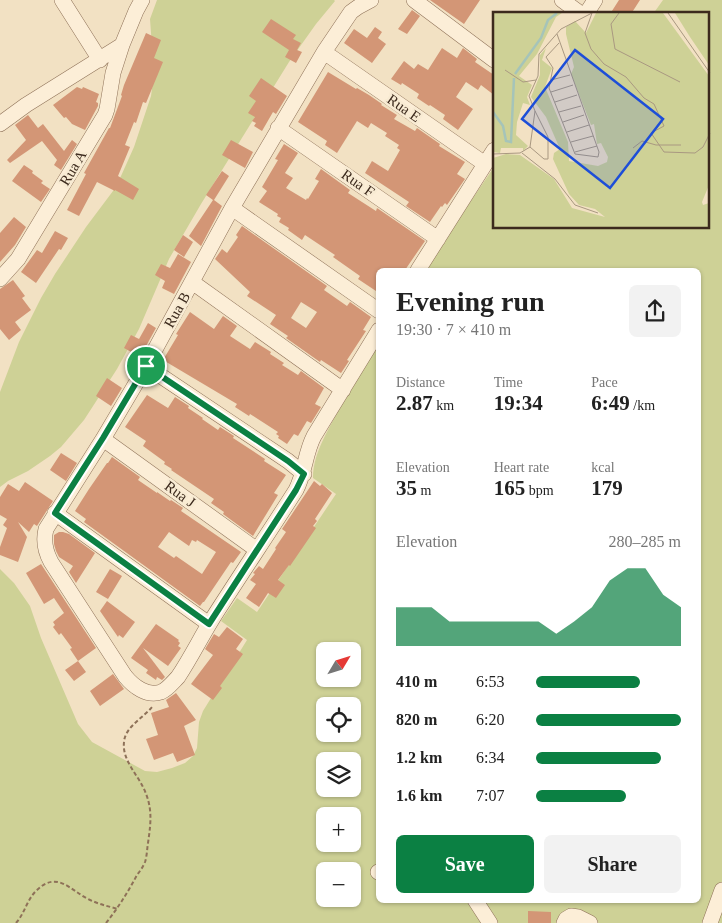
<!DOCTYPE html>
<meta charset="utf-8">
<style>
:root{--surface:#fff;--page:#f2f2f2;--text:#222;--muted:#767676;--accent:#0b8043}
body{margin:0;font-family:Georgia,serif;background:var(--page);color:var(--text);height:100vh;display:flex;flex-direction:column;font-size:19px;white-space:nowrap}
*{box-sizing:border-box;margin:0}
p{font-size:16px;color:var(--muted)}
.icon{flex:none;width:28px;height:28px;fill:none;stroke:currentColor;stroke-width:2;stroke-linecap:round;stroke-linejoin:round}
.map{position:relative;flex:1;overflow:hidden}
.drawer{position:absolute;left:376px;top:268px;width:325px;height:635px;display:flex;flex-direction:column;background:var(--surface);border-radius:8px;box-shadow:0 1px 4px #0004}
.drawer>*{flex:none}
.needle{width:32px;rotate:52deg}
.fabs{position:absolute;left:316px;top:642px;display:grid;gap:10px}
.fabs a{display:grid;place-items:center;width:45px;height:45px;border-radius:8px;background:var(--surface);box-shadow:0 1px 4px #0004;font-size:25px}
.pin{position:absolute;display:grid;place-items:center;width:42px;height:42px;color:#fff;margin:-21px;border:2px solid #fff;border-radius:50%;box-shadow:0 1px 5px #0007}
.round{display:grid;place-items:center;flex:none;width:52px;height:52px;border-radius:8px;background:var(--page)}
.summary{display:flex;align-items:center;justify-content:space-between;height:85px;padding:0 20px}
h1{font-size:28px;font-weight:700;line-height:38px}
.figures{display:grid;grid-template-columns:repeat(3,1fr);gap:8px;height:85px;padding:5px 20px}
.figures div{display:grid;align-content:center}
.figures b{font-size:21px;font-weight:700}
.figures small{font-size:14px;font-weight:400}
.figures p{font-size:14px}
.chart{height:140px;padding:10px 20px}
.chart p{display:flex;justify-content:space-between}
.chart svg{width:100%;height:90px;margin-top:5px;fill:var(--accent);opacity:.7}
.cta{display:flex;gap:10px;margin-top:auto;padding:10px 20px}
.cta a{flex:1;height:58px;border-radius:8px;background:var(--accent);color:#fff;font-size:20px;font-weight:700;line-height:58px;text-align:center}
.cta a+a{background:var(--page);color:var(--text)}
ul{padding:0 20px;list-style:none;font-size:16px}
li{display:grid;grid-template-columns:80px 60px 1fr;align-items:center;height:38px}
li i{height:12px;border-radius:6px;background:var(--accent)}
.map>svg:first-child{display:block}
.green{fill:#ced196;fill-rule:evenodd}
.building{fill:#d39676;fill-rule:evenodd}
.lines{fill:none;stroke-linecap:round;stroke-linejoin:round}
.minor-casing{stroke:#8e7158;stroke-width:16}
.path{stroke:#8e7158;stroke-width:2;stroke-dasharray:4 2.5;stroke-linecap:butt}
.minor{stroke:#fceed7;stroke-width:15}
.route-casing{stroke:#fff;stroke-width:10}
.route{stroke:#0b8043;stroke-width:6}
.labels{text-anchor:middle;stroke-width:5;stroke-linejoin:round;paint-order:stroke}
.street-label{font-size:15px;fill:#3c2a1d;stroke:#f8ebd3}
.inset-river{fill:none;stroke:#a5c4b9;stroke-width:2.5}
.inset-road{fill:none;stroke:#a99881;stroke-width:1}
.view{fill:#1d4ed8;fill-opacity:0.15;stroke:#1d4ed8;stroke-width:2.5}
.inset-edge{fill:none;stroke:#3c2a1d;stroke-width:2.5}
</style>
<div class="map">
<svg width="722" height="923" viewBox="0 0 722 923">
<rect width="100%" height="100%" fill="#f2e1c3"/>
<path class="green" d="M157,0H334L335,1L316,24L289,62L201,204L169,259L139,329L117,369L84,420L61,447L50,456L28,471L8,481L0,487V392L19,342L41,298L55,274L86,227L113,191L121,176L134,147L151,96L154,74L150,19Z
M663,0H722V923H0V569L14,583L30,606L41,638L78,724L92,742L145,771L157,772L172,768L185,763L193,756L197,748L199,722L203,711L247,640L221,621L237,598L257,612L336,494L313,478C313,453 328,431 339,409C352,386 365,364 379,341V900H699V270H424L494,167V228H708V14H653ZM325,651H352V679H325ZM325,706H352V734H325ZM325,761H352V789H325ZM325,816H352V844H325ZM325,871H352V899H325Z"/>
<path class="building" d="M430,0H480L464,24Z
M619,0H640L631,14H610Z
M412,10L420,16L407,34L398,29Z
M271,19L296,35L293,39L301,43L297,50L302,52L296,63L285,57L289,50L262,32Z
M375,27L382,32L378,38L386,44L372,63L344,43L354,29L367,38Z
M146,33L161,40L154,58L163,62L146,103L143,102L136,123L134,122L125,145L130,147L118,176L139,189L133,200L115,190V191L97,182L79,216L67,210L86,174L84,173L109,128H110L122,96L121,95L124,85Z
M442,48L457,58L463,48L477,59L475,62L494,75V95L481,85L478,90L466,82L456,97L473,109L458,130L443,119L445,115L430,105L429,106L417,98L419,94L402,83L401,85L391,79L404,61L414,69L418,64L428,70Z
M328,72L356,89L357,88L369,95L382,104L381,105L397,115L394,119L415,131L417,128L440,144L439,146L465,162L457,174L465,179L447,205L445,203L442,207L441,206L430,222L406,206L409,202L365,173L372,161L388,171L400,150L397,148L399,145L385,136L387,133L371,123L368,128L357,121L337,153L325,145L327,141L298,122Z
M261,78L287,96L276,114L273,112L262,131L254,126L256,123L252,121L255,117L248,113L256,101L249,96Z
M77,87L82,89L83,87L99,94L96,102L98,103V106L85,130L72,124L66,117L64,118L53,105Z
M28,115L38,128L43,124L64,151L72,140L77,144L61,170L54,165L57,160L42,141L10,163L7,160L26,140L15,125Z
M231,140L253,152L245,168L222,155Z
M284,144L298,153L285,173L293,178L286,188L306,200L307,198L308,199L319,181L315,179L321,169L350,190L348,193L376,211L377,208L425,241L405,270H379V293L358,279L360,276L333,257L335,255L305,235L302,240L288,230L289,228L279,222L281,218L277,216L278,214L259,202L267,191L262,187L278,160L275,159Z
M24,165L33,171L32,173L43,181L41,183L50,189L41,202L12,181Z
M222,171L229,176L214,200L222,206L201,246L189,236L213,200L206,195Z
M14,217L26,227L15,245L0,262V233Z
M242,226L327,286L324,290L347,306L350,302L371,317L363,330L366,331L347,360L349,361L341,373L321,360L320,362L286,338L288,336L270,324L276,315L247,296L250,292L215,259L222,249L227,253L238,237L236,235ZM301,302L317,312L306,328L291,318Z
M55,231L68,238L61,250L59,249L36,283L21,272L37,250L42,253Z
M183,235L193,242L184,257L174,250Z
M178,254L191,262L174,294L162,288L165,281L155,275L161,264L170,268Z
M13,280L25,296L22,298L31,310L15,322L21,330L9,340L0,329V289Z
M190,312L214,329L223,316L237,326L230,336L250,349L255,342L271,352L270,354L284,363L282,365L298,375L301,371L324,388L315,404L321,407L311,423L307,421L298,436L294,434L287,444L278,438L279,436L276,434L278,432L250,414L249,416L235,407L237,404L163,360L178,335L176,334Z
M148,323L156,328L140,357L124,348L131,335L139,339Z
M107,378L122,388L111,406L96,396Z
M147,395L168,408L175,397L189,406L188,408L203,418L202,419L218,430L220,427L234,436L233,438L265,459L264,461L286,475L274,493L278,495L253,536L223,514L224,512L211,503L214,499L171,470L172,469L164,464L165,462L143,446L146,441L125,427Z
M61,453L77,463L66,481L50,470Z
M112,457L140,477L138,480L157,493V492L170,501L171,500L183,508L181,511L241,552L233,563L231,562L204,602H203L200,606L84,522L86,519L75,511L89,489L107,463H108ZM169,532L189,546L192,540L196,542L197,540L216,552L202,574L176,556L174,558L158,547Z
M314,481L320,486L322,484L332,493L315,519L317,521L313,526L316,528L290,566L289,565L278,580L285,585L276,598L268,593L259,607L246,598L256,584L250,580L255,574L253,573L259,566L263,569L276,549L275,548L286,532L282,529Z
M25,482L53,501L37,526L34,524L29,532L18,522L27,537L18,562L0,555V547L7,528L3,525L7,519L0,515V497L8,484L19,491Z
M59,532H63L69,534L95,553L76,583L69,572L73,566L59,557L56,551L54,544V535Z
M41,564L96,648L78,661L70,649L72,648L61,633L59,635L53,627L55,625L53,622L64,613L54,598L44,604L26,573Z
M110,569L122,576L108,599L96,592Z
M107,601L135,622L123,638L119,635L118,637L100,611Z
M156,624L179,640L178,641L180,643L178,646L181,648L168,666L143,648L165,677L162,680L157,677L156,680L146,673L148,670L131,658Z
M227,627L243,639L236,649L243,654L220,686L222,688L213,700L191,684L213,655L205,649L214,634L219,637Z
M78,661L86,672L74,681L65,670Z
M113,674L124,689L100,706L90,691Z
M176,693L196,720L184,726L195,755L177,762L173,753L154,760L146,739L158,735L151,713L169,707L166,700Z
M528,911L551,912V923H528Z"/>
<g class="lines">
<defs>
<path id="minor" d="M62,0L100,60
M371,0L358,7L351,12L324,52L232,208L145,368L103,439L46,529C43,541 45,551 51,562L125,676C133,686 147,697 161,692C168,689 173,682 178,677C190,659 200,639 211,621C239,577 268,534 296,490C305,473 305,453 314,436L379,330
M414,0L494,60
M562,0L581,14
M586,14L595,0
M324,52L485,164
M0,124L26,105L122,45L136,11L142,0
M278,128L438,239
M232,208L379,311
M418,270L494,150
M0,279L18,259L105,115L107,109L113,73L122,45
M192,282L343,390
M146,366L288,461L304,474
M103,439L257,550
M55,513L209,624
M378,872H379
M475,900L490,923
M564,923L566,919L571,916L578,917L590,923
M710,923L722,890"/>
</defs>
<use href="#minor" class="minor-casing"/>
<path class="path" d="M16,923C25,913 27,899 37,890C57,871 69,889 88,899C98,904 107,906 118,909
M106,923C118,908 128,892 137,875C140,871 143,867 145,862C147,856 147,849 148,843C151,822 153,807 143,787C136,773 122,759 124,742C125,727 143,718 152,707"/>
<use href="#minor" class="minor"/>
</g>
<g class="lines">
<defs>
<path id="route" d="M146,366L288,461L304,474L296,490L209,624L55,513L103,438Z"/>
</defs>
<use href="#route" class="route-casing"/>
<use href="#route" class="route"/>
</g>
<g class="labels">
<g class="street-label">
<text transform="translate(404 108) rotate(35)" y="5">Rua E</text>
<text transform="translate(73 168) rotate(-59)" y="5">Rua A</text>
<text transform="translate(358 183) rotate(35)" y="5">Rua F</text>
<text transform="translate(177 310) rotate(-61)" y="5">Rua B</text>
<text transform="translate(180 494) rotate(36)" y="5">Rua J</text>
</g>
</g>
<g transform="translate(493 12)">
<rect width="216" height="216" fill="#f2e1c3"/>
<path d="M0,1H69L63,5L44,42L26,64L39,73L34,85L37,93L30,91L24,110L23,123L35,134L30,139V136H8L7,141L0,140ZM103,1H170L216,64V173L209,190L210,193L216,191V216H0V146L13,142L27,143L61,167L79,196L112,205L102,197L86,193L76,182L60,147L61,141L67,137L53,105L38,85L47,63V43L53,36L49,48L59,56L52,75L75,130L76,149L105,154L114,150L115,145L108,131L104,132L101,112L98,113L78,62L81,55L73,22V15L82,9L93,21ZM182,1H216V53L197,25Z" fill="#ced196"/>
<path class="inset-river" d="M22,62L48,26L55,8L64,1M0,100L10,114L13,129L18,130L21,66"/>
<path class="inset-road" d="M99,1L92,21L98,37L111,52L133,65L151,86L161,92L171,114L158,121L171,140L202,141L210,135L217,121M126,1L118,12L122,37L187,70M175,1L217,61M64,22L106,140L105,145L82,142L56,76L60,56L53,45L66,31M12,58L30,70L43,68M58,68L77,63M58,80L80,73M62,90L84,83M66,100L88,94M70,110L91,103M74,120L96,113M78,130L100,124M37,135L51,147H55V125L42,99M140,136L149,129L163,133H188M82,140L104,134M29,141L62,167L82,193L105,201M0,142L27,141L37,135L42,99L36,84L45,64L46,42L68,17L99,1"/>
<path class="view" d="M82,38L170,107L117,176L29,107Z"/>
<rect width="216" height="216" class="inset-edge"/>
</g>
</svg>
<div class="fabs">
<a><svg class="needle" viewBox="-14 -14 28 28"><path d="M0-13l5 13h-10z" fill="#e53935"/><path d="M0 13l5-13h-10z" fill="#767676"/></svg></a>
<a><svg class="icon" aria-label="locate" viewBox="0 0 24 24"><circle cx="12" cy="12" r="6"/><path d="M12 2v4M12 18v4M2 12h4M18 12h4"/></svg></a>
<a><svg class="icon" aria-label="layers" viewBox="0 0 24 24"><path d="M12 4l9 5-9 5-9-5zM3 14l9 5 9-5"/></svg></a>
<a>+</a>
<a>−</a>
</div>
<div class="pin" style="left:146px;top:366px;background:#1e9e55"><svg class="icon" aria-label="arrive" viewBox="0 0 24 24"><path d="M6 21V4h12l-3 4 3 4H6"/></svg></div>
<section class="drawer">
<div class="summary"><div><h1>Evening run</h1><p>19:30 · 7 × 410 m</p></div><a class="round"><svg class="icon" aria-label="share" viewBox="0 0 24 24"><path d="M12 15V3M7 8l5-5 5 5M5 13v7h14v-7"/></svg></a></div>
<div class="figures">
<div><p>Distance</p><b>2.87<small> km</small></b></div>
<div><p>Time</p><b>19:34</b></div>
<div><p>Pace</p><b>6:49<small> /km</small></b></div>
</div>
<div class="figures">
<div><p>Elevation</p><b>35<small> m</small></b></div>
<div><p>Heart rate</p><b>165<small> bpm</small></b></div>
<div><p>kcal</p><b>179</b></div>
</div>
<div class="chart"><p><span>Elevation</span>280–285 m</p>
<svg viewBox="0 0 160 44" preserveAspectRatio="none"><path d="M0 44V25L10 25L20 25L30 32L40 32L50 32L60 32L70 32L80 32L90 38L100 32L110 25L120 12L130 6L140 6L150 19L160 25V44z"/></svg>
</div>
<ul>
<li><b>410 m</b>6:53<i style="width:72%"></i></li>
<li><b>820 m</b>6:20<i style="width:100%"></i></li>
<li><b>1.2 km</b>6:34<i style="width:86%"></i></li>
<li><b>1.6 km</b>7:07<i style="width:62%"></i></li>
</ul>
<div class="cta"><a>Save</a><a>Share</a></div>
</section>
</div>
